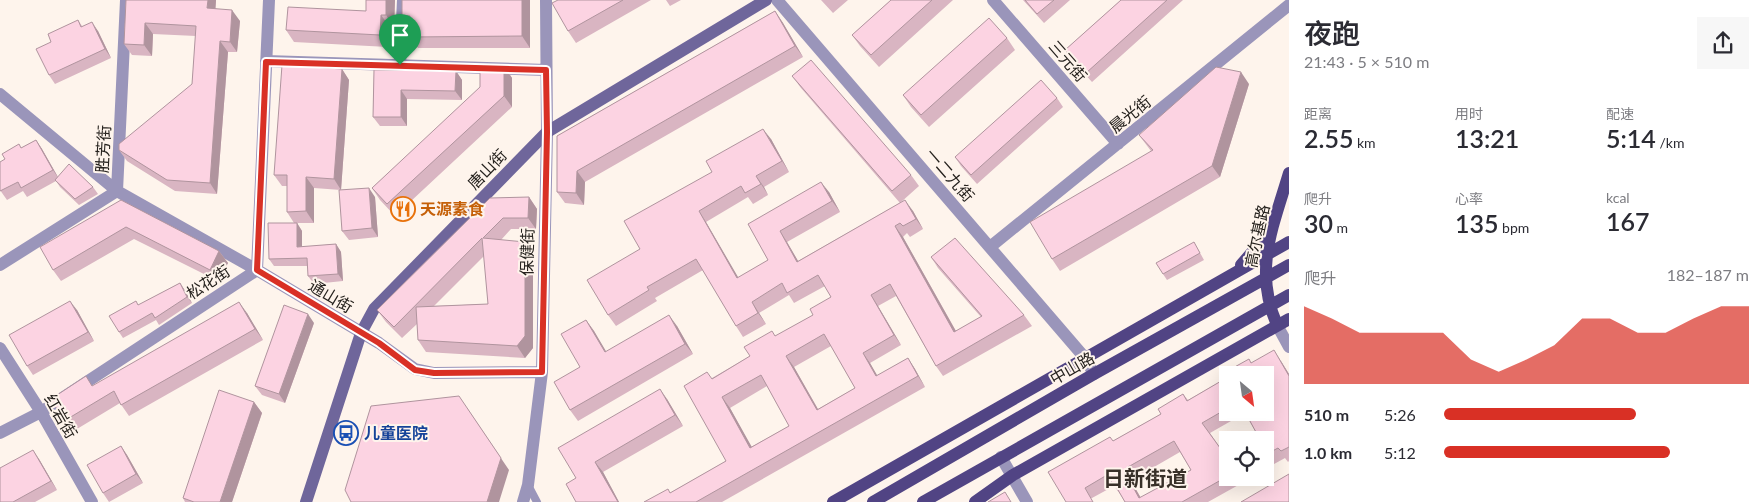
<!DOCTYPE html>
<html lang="zh">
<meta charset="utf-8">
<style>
:root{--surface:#fff;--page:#f7f7f7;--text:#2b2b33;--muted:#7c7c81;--accent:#d93025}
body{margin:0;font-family:Lato,"Noto Sans SC",sans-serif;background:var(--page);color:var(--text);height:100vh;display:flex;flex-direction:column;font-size:19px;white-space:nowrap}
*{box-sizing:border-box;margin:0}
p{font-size:16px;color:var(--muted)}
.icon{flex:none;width:28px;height:28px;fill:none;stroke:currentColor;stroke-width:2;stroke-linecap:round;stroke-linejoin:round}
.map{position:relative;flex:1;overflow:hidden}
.panel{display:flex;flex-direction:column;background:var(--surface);width:475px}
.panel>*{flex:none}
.needle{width:32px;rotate:151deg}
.fabs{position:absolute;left:1219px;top:366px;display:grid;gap:10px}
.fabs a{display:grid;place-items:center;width:55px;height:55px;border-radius:0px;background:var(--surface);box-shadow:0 5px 20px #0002;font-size:25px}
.pin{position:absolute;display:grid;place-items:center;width:42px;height:42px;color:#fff;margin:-51px -21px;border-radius:50% 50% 50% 0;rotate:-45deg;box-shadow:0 0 5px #0007}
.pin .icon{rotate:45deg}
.round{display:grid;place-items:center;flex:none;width:52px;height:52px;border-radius:0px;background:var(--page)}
.headline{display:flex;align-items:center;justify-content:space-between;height:85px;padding:0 15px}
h1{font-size:28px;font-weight:600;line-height:38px}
.metrics{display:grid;grid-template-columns:repeat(3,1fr);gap:8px;height:85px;padding:5px 15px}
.metrics div{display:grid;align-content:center}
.metrics b{font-size:25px;font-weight:600}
.metrics small{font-size:14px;font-weight:400}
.metrics p{font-size:14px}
.chart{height:140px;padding:10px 15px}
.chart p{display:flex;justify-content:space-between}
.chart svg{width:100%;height:90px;margin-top:5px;fill:var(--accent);opacity:.7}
ul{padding:0 15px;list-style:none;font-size:16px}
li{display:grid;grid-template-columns:80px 60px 1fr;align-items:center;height:38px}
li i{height:12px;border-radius:6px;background:var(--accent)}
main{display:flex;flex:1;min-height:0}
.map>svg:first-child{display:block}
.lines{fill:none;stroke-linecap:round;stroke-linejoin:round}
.lane{stroke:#9a95ba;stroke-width:8}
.street{stroke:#9a95ba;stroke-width:12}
.secondary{stroke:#6f669b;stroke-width:12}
.primary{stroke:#514484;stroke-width:12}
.wall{fill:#d9b5c2;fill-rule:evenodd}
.shaded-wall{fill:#b0949e}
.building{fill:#fcd3e2;stroke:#b0949e;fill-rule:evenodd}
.route-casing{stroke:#fff;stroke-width:10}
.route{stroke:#d93025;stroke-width:6}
.labels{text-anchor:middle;stroke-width:4;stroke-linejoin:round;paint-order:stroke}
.street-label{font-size:16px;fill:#26221e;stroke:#fef4ec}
.food-label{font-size:16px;font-weight:bold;fill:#c56008;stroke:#fef4ec;text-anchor:start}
.transit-label{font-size:16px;font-weight:bold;fill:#164399;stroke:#fef4ec;text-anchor:start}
.district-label{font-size:21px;font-weight:bold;fill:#383028;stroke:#fef4ec}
</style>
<main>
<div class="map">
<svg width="1289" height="502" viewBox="0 0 1289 502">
<rect width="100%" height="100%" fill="#fef4ec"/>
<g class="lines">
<path class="lane" d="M528,485L537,502"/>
<path class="street" d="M777,0L1085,358L1094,374
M993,0L1118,144
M266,61L546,70
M400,65L403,0
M0,94L117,191L257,270L379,343L415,369L434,373L542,372
M990,247L1289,5
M0,265L117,191L126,0
M1277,325L1289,347
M0,348L41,412L92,502
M0,433L41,412L257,270L269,0
M1001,457L1027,502
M523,502L528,485L542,372L547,132L546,0"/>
<path class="secondary" d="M306,502L361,333L374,309L547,132L766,0"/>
<path class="primary" d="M1241,265L1272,229
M1277,325C1253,270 1273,227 1289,173
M833,502L1289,242
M873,502L1094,374L1289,265
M923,502L1289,295
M975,502L1013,475L1289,319"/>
</g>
<path class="wall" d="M126,0H216L215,8L240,21L237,52H228L217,194L175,191L127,161L119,150L192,84L196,36L153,34L152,56L132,55L124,44Z
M366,0H395L394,27L389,26L388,47L294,42L286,30L366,11Z
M530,0V48H418L410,37V27L402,16Z
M558,0H651L576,43L568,31Z
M666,0H681L670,6Z
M821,0H848L833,13Z
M891,0H953L879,67L860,46L852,35Z
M1023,0H1070L1044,23Z
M1121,0H1183L1092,82L1071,59L1065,50Z
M775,11L783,23L803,57L585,182L584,205L565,203L557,192V136Z
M78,20L82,26L98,31L111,58L55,84L49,75L51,42Z
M1007,38L1015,50L929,127L911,107L903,95Z
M504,66L512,78V107L395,216L380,200L372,188Z
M342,69L349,80L341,190L314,188V223H294L287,212V186H282L274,175Z
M374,70L456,71L462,80V100L407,99V126H380L373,117Z
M792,76L911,175L919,186L900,203L913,211L923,229L910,237L907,233L903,237L956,331L981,317L938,268L931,257L1024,315L1032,326L943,376L936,366L896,296L878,306L901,345L870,363L877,376L908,358L915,369L925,387L722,502H644L670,493L726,461L712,378L750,356L776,336L813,315L831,297L825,286L794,303L789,295L759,313L766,324L743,337L736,326L703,270L655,298L657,301L616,326L608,315L640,249L712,172L771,139L789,172L764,187L768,195L753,204L748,197L706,222L738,278L768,260L748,224L829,192L840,212L787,242L798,261L900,203L801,88ZM831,346L855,388L818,409L794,367ZM767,386L789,426L751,447L730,408Z
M1249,84L1220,177L1060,271L1052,259L1151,151L1139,135Z
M1057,98L1063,107L977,184L961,166L955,157Z
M36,140L42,149L58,177L93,187L98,194L79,205L60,187L56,181L27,197L23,191L7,200L0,190L21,148Z
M375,197L378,237L349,240L342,231Z
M529,197L537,209L536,229H511L501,240L533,254V348L525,358L426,352L418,340L417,324L402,338L386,322L377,310ZM484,256L488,304L434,306Z
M121,200L219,251L228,263L218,281L134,239L61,281L53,270Z
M297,223L302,231V247L336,244L341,252L343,281L314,284L308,276V266H274L269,259Z
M1194,242L1204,260L1167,280L1163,274Z
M180,283L192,303L159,325L156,320L123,338L119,332L139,305Z
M77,310L94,341L33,375L27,366Z
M247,313L263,340L129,416L120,403L72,432L64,421L92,386Z
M586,320L594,331L606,352L677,326L693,354L578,421L570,410L580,367Z
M314,323L285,403L262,395L255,386Z
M1281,361L1289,374V461L1288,462L1285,458L1265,469V440L1257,434L1245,413L1210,433L1223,452L1228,450V478H1251L1208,502H1125L1120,494L1114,486L1092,498L1066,502L1113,441L1161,414L1183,394L1188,400L1228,377V412H1265L1252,363ZM1180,452L1191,470L1141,498L1134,486L1139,483L1135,478Z
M667,399L683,426L603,472L619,502H576V478Z
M254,402L262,413L232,502H185L183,498Z
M121,446L127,455L143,483L109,502L103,493Z
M39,459L57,490L35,502H0Z"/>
<path class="shaded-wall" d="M208,0H216L215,19L207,8Z
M386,0H395L394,27L386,15Z
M522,0H530V48L522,36Z
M232,10L240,21L237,52L230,42Z
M775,11L783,23L803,57L795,46Z
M381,15L389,26L388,47L380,35Z
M92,22L98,31L111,58L105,49Z
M145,23L153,34L152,56L144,45Z
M220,41L228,52L217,194L210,183Z
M504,66L512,78V107L504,96Z
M342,69L349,80L341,190L334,179Z
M456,71L462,80V100L455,91Z
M1241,72L1249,84L1220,177L1212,166Z
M401,90L407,99V126L401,117Z
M763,129L771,139L789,172L782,161Z
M36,140L42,149L59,179L53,170Z
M577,171L585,182L584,205L576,193Z
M756,176L764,187L768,195L761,184Z
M306,177L314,188V223L306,211Z
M821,182L829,192L840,212L832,201Z
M369,188L375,197L378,237L372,228Z
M529,197L537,209L536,229L528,218Z
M905,200L913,211L923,229L916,219Z
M699,211L706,222L745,289L737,278Z
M297,223L302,231V255L297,247Z
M895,226L903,237L962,342L954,332Z
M780,231L787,242L805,273L797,262Z
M525,242L533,254V348L525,358L517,346Z
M336,244L341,252L343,281L338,274Z
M219,251L228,263L218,281L210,270Z
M180,283L184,289L192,303L187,297Z
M871,295L878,306L901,345L894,335Z
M70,301L77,310L94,341L88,332Z
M239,302L247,313L263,340L255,329Z
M752,302L766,324L758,313Z
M308,314L314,323L285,403L279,394Z
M669,315L677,326L693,354L685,344Z
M586,320L594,331L613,363L605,352Z
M1274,350L1289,374V376Z
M863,353L870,363L884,387L876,376Z
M786,356L794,367L824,420L817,410Z
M908,358L915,369L925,387L918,376Z
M660,389L667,399L683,426L675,415Z
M722,397L730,408L758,458L750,448Z
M254,402L262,413L232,502H220Z
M467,408L509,470L499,502H487Z
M121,446L127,455L143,483L136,474Z
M33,450L39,459L57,490L51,481Z
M595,462L603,472L619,502H618Z
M1127,476L1134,486L1143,502L1139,498Z"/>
<path class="building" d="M126,0H208L207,8L232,10L230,42L220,41L210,183L167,180L119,150V144L192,84L196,26L145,23L144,45L124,44Z
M366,0H386V15H381L380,35L286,30L288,7L366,11Z
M402,0H522V36L410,37V16H402Z
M558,0H623L568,31L552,3Z
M891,0H932L871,55L852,35Z
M1025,0H1054L1037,14Z
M1121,0H1167L1086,73L1065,50Z
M775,11L795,46L577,171L576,193L557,192V136Z
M989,18L1007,38L921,115L903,95Z
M78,20L81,27L92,22L105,49L49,75L36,49L51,42L48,34Z
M811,60L911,175L892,191L792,76Z
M282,65L342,69L334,179L306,177V211L287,212V175H274Z
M480,66H504V96L387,204L372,188L480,87Z
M1216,67L1241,72L1212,166L1052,259L1030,222L1153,150L1139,135Z
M374,70L456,71L455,91L401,90V117H373Z
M1041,80L1057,98L971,175L955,157Z
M763,129L782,161L756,176L761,184L745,193L741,186L699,211L737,278L768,260L748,224L821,182L832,201L780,231L797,262L905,200L916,219L903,226L900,223L895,226L954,332L982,316L931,257L955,238L1024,315L936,366L890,284L871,295L894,335L863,353L876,376L908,358L918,376L696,502H644L668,489L670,493L726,461L684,386L707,372L712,379L750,356L744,347L772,331L775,336L813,315L810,309L831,297L818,275L787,293L782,283L752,302L758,313L736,326L696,259L647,287L649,290L608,315L587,280L640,249L624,221L712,172L706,161ZM824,334L855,388L817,410L786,356ZM761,375L789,426L750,448L722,397Z
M36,140L53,170L21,188L18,182L0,191V162L5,159L2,154L19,144L21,148Z
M69,164L93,187L75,199L55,180Z
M369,188L372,228L342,231L339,190Z
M529,197L528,218H503L483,238L525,242V336L517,346L418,340L416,307L488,304L482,238L394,327L377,310L490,198Z
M121,200L219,251L210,270L126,227L53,270L40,247Z
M268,223H297V247L336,244L338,274L308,276L307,258L269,259Z
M1194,242L1200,253L1163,274L1156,263Z
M180,283L187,297L155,318L152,313L119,332L109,316L136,301L138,305Z
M70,301L88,332L27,366L9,335Z
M239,302L255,329L121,405L114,391L64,421L51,399L86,376L92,386Z
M284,305L308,314L279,394L255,386Z
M669,315L685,344L570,410L554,382L580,367L561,334L586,320L605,352Z
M1274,350L1289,376V447L1281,451L1278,448L1265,455V440H1246L1257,434L1245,412H1265V375H1231L1234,373L1231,369L1249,359L1251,363Z
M1228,377V408L1202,423L1223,452L1228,450V476L1182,502H1125L1114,483L1113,484L1107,475L1085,488L1093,502H1066L1048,472L1110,437L1113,441L1161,414L1158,409L1183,394L1187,401ZM1174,441L1191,470L1139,498L1127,476L1131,473L1128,467Z
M660,389L675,415L595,462L618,502H576L566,484L576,478L558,448Z
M219,390L254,402L220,502H194L183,498Z
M459,396L501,458L487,502H351L345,490L371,406Z
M121,446L136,474L103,493L87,465Z
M33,450L51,481L13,502H0V468Z
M1289,474V502H1241Z
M1005,492L1011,502H988Z"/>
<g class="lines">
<defs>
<path id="route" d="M266,62L546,70L547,132L542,372L434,373L415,370L379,343L257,270Z"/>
</defs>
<use href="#route" class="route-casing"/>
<use href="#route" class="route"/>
</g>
<defs>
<symbol id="restaurant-ring" viewBox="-11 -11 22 22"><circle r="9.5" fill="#fef4ec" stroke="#e8710a" stroke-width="1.5"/><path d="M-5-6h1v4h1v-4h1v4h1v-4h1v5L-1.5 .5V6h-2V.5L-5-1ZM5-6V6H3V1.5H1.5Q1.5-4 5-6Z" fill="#e8710a"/></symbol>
<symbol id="bus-ring" viewBox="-11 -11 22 22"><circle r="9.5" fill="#fef4ec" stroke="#1a4fb4" stroke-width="1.5"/><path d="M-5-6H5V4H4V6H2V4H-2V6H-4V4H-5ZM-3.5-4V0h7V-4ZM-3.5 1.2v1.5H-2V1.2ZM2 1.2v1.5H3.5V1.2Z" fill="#1a4fb4"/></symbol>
</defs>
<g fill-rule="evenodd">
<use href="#restaurant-ring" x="389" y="195" width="28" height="28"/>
<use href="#bus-ring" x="332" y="419" width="28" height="28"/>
</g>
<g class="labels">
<g class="street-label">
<text transform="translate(1068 61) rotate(49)" y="6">三元街</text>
<text transform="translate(1130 114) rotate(-39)" y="6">晨光街</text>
<text transform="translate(103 149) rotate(-87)" y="6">胜芳街</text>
<text transform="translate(487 169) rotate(-46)" y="6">唐山街</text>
<text transform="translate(950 175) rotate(49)" y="6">一二九街</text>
<text transform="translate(1257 236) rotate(-78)" y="6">高尔基路</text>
<text transform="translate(527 252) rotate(-89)" y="6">保健街</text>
<text transform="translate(208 282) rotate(-33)" y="6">松花街</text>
<text transform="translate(331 296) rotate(31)" y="6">通山街</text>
<text transform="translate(1072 368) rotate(-30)" y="6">中山路</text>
<text transform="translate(61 416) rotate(60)" y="6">红岩街</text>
</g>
<g class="food-label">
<text x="420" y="215">天源素食</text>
</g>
<g class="transit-label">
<text x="364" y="439">儿童医院</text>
</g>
<g class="district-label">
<text x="1145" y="486">日新街道</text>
</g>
</g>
</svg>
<div class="fabs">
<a><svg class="needle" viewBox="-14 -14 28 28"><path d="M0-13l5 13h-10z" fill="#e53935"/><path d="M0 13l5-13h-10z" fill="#7c7c81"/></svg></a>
<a><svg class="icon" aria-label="locate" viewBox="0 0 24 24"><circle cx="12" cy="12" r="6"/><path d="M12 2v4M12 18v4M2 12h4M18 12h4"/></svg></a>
</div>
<div class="pin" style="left:400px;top:65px;background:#1e9e55"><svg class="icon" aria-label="arrive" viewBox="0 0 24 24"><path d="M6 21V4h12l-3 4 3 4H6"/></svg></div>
</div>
<section class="panel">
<div class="headline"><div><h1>夜跑</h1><p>21:43 · 5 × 510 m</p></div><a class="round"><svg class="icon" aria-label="share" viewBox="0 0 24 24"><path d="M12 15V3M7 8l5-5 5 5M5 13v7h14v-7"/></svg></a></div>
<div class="metrics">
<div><p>距离</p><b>2.55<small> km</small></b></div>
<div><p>用时</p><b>13:21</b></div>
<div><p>配速</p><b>5:14<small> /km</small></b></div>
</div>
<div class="metrics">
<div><p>爬升</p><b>30<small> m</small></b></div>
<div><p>心率</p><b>135<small> bpm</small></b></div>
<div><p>kcal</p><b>167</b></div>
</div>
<div class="chart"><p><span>爬升</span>182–187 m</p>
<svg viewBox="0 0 160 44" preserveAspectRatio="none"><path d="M0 44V6L10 12L20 19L30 19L40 19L50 19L60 32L70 38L80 32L90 25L100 12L110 12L120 19L130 19L140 12L150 6L160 6V44z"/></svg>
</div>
<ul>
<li><b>510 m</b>5:26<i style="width:63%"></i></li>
<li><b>1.0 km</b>5:12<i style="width:74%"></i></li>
</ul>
</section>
</main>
